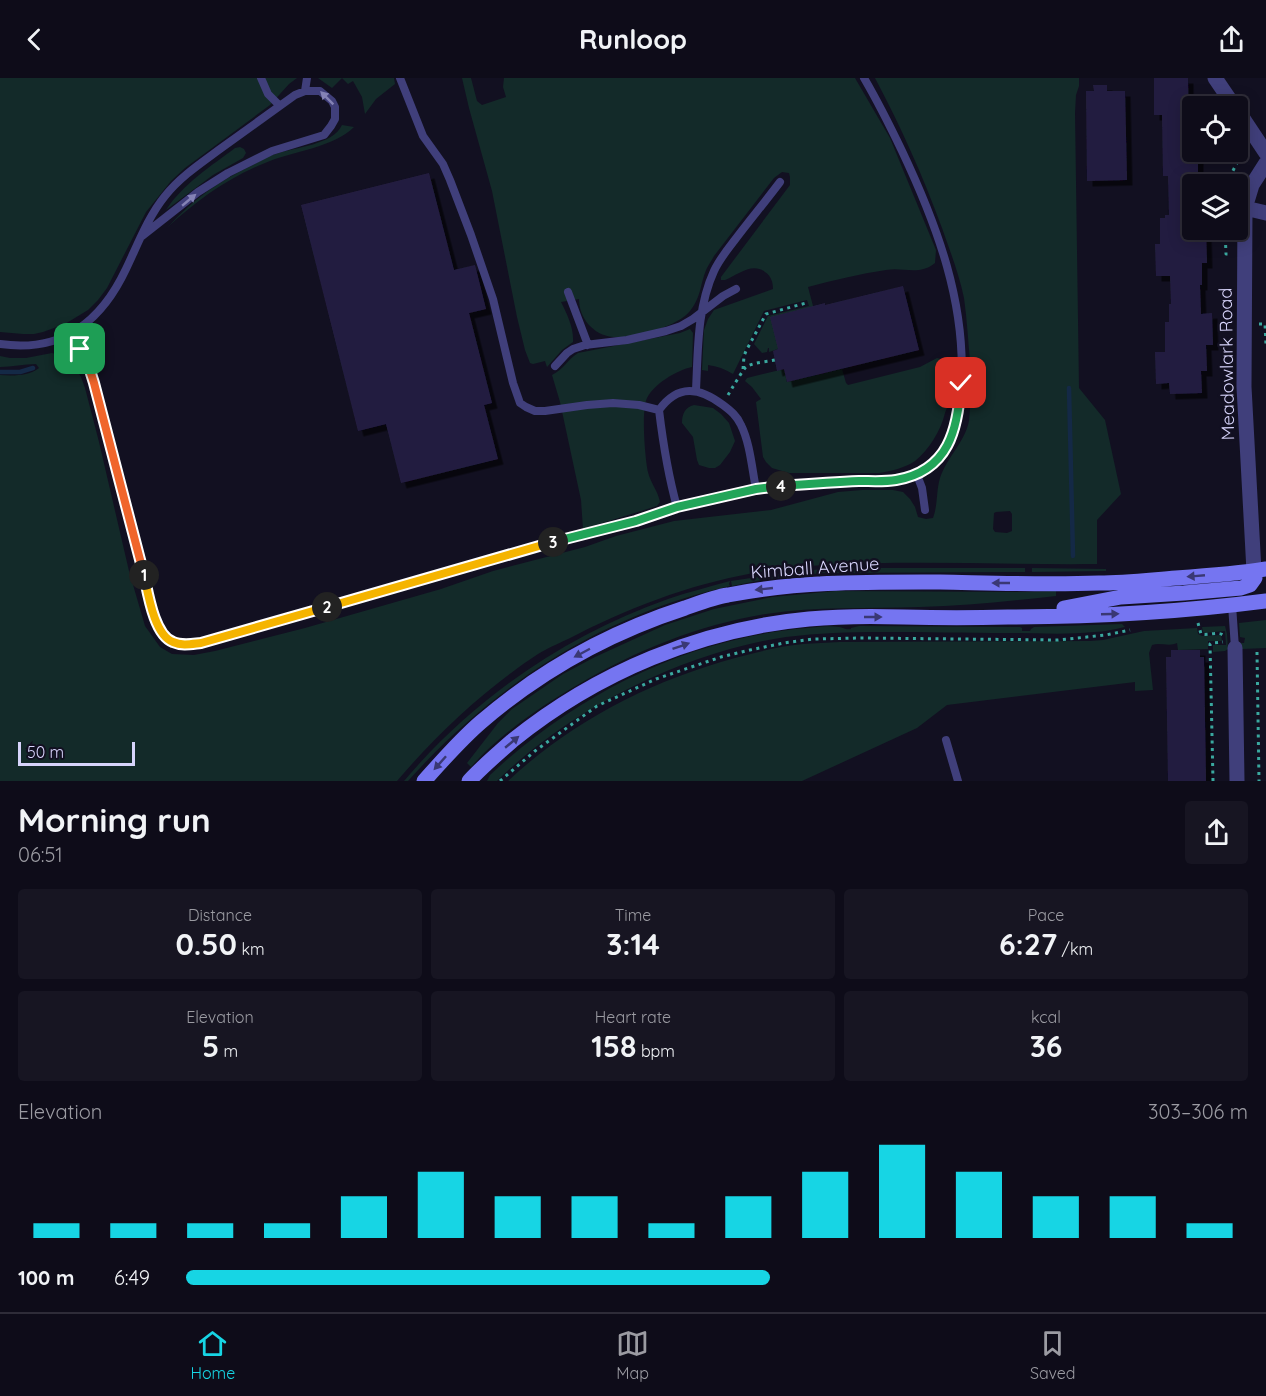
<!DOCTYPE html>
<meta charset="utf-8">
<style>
:root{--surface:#0e0c19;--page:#171522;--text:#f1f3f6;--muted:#9b9ba2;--line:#2e2c38;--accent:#17d5e4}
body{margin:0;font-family:Quicksand,sans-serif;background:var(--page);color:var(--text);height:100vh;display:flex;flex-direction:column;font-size:22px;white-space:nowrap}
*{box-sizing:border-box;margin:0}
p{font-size:20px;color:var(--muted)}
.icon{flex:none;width:33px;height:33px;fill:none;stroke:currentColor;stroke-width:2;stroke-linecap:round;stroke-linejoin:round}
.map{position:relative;height:703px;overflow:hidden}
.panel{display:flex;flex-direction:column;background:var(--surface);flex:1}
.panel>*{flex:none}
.buttons{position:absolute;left:1182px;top:18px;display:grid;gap:12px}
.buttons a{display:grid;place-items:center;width:66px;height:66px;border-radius:6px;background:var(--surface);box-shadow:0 3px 15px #0003,0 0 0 2px var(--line);font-size:30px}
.scale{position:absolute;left:18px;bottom:15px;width:117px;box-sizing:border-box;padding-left:6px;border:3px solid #d7d4fb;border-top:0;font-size:16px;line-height:21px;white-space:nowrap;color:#d7d4fb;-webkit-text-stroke:4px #121021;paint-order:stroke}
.pin{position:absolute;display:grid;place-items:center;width:51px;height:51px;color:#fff;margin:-26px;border-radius:12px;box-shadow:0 3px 9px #0006}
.km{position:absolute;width:30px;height:30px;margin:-15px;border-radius:50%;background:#222;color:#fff;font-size:16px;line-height:30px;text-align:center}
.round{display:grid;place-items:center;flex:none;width:63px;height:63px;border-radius:6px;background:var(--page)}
.headline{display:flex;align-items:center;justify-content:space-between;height:102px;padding:0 18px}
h1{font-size:33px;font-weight:700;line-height:45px}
.figures{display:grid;grid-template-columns:repeat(3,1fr);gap:9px;height:102px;padding:6px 18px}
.figures div{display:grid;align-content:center;border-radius:6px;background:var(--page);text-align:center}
.figures b{font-size:30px;font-weight:700}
.figures small{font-size:16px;font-weight:400}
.figures p{font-size:16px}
.chart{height:168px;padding:12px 18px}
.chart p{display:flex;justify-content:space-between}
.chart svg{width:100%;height:108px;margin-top:6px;stroke:var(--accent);stroke-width:6}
ul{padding:0 18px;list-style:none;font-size:20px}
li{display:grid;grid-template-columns:96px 72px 1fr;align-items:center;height:45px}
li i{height:15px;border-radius:8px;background:var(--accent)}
header{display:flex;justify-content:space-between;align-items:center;height:78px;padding:0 18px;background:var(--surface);font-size:27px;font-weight:700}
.menu{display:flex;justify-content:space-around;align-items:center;height:84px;border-top:2px solid var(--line);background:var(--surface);font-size:16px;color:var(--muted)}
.menu a{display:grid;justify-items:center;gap:3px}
.menu .on{color:var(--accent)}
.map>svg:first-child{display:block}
.green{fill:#132a29;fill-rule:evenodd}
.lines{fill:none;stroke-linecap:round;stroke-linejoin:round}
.stream{stroke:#142946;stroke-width:4.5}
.building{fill:#241e40;filter:url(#shadow)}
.path{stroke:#3aa89f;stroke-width:3;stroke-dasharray:3 4.5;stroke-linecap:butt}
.lane{stroke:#403f7b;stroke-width:8}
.street{stroke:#403f7b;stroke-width:15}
.secondary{stroke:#7575f1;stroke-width:15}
.oneway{fill:#8482b5}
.oneway2{fill:#3a3874}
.split-1-casing{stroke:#fff;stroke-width:12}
.split-2-casing{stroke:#fff;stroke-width:12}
.split-3-casing{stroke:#fff;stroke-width:12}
.split-4-casing{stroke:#fff;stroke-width:12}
.split-5-casing{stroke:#fff;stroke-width:12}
.split-1{stroke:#f0652b;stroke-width:8}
.split-2{stroke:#f5b400;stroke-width:8}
.split-3{stroke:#f5b400;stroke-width:8}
.split-4{stroke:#22a559;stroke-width:8}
.split-5{stroke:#22a559;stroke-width:8}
.labels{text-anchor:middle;stroke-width:5;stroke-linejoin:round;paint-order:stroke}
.street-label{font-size:18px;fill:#d7d4fb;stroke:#121021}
</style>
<header><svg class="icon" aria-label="back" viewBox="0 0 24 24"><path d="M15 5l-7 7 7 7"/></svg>Runloop<svg class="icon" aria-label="share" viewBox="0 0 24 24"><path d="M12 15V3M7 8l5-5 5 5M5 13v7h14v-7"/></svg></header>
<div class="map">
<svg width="1266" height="703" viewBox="0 0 1266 703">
<defs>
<filter id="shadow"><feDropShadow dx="5.5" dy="5.5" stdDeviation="0" flood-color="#0009"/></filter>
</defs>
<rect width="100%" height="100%" fill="#121021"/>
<path class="green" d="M0,0H297L289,6L270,27L185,90L171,103L146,134L107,210L98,222L88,232L65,246L43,254L34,256H23L0,254Z
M318,0H394L395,6L376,21L365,36L362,19L353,3L348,6L342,0L332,10Z
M462,0H471L477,23L482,27L506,19L503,9L504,0H855L890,60L936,172L935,185C919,198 904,189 886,192C860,196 833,202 808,209L813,228L778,271L769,274V270H768L767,274L762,275L754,266L768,238L809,228L807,222L764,233L733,296C725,291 717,288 708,287V293L702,292L704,252L708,241L714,232L773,211C773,204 771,198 765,194C752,184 738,197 725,202H721V199L790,107V99L789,95L782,94L774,100L714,178C712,182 709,186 707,190C700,205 702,218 690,233C677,249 633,261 613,259C593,257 579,240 579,221L561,224C567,236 574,250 573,264L562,272L547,289L545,283L533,286L530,285L525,272L517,239L492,113L469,30Z
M875,0H1079V8L1076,17L1075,35L1079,310L1105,342L1121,416L1097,442V486C1007,487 916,482 825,487C737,491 657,516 578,556C565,563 551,568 538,576C485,611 438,655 397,703H0V297C13,298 29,298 39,290L36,286C24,286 12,289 0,289V278L10,280H26L52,275L62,278L73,286L81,299L85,310L99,364L129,493L145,548L160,569L172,576L194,577L215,573L305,550L441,511L493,493L585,469L616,458L674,443L771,432L838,414L862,412H893L903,414L910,421L915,429L918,439L926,441L933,440C938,427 936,413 940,400C947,379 965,364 969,343C971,324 971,302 970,283C968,262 967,241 964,220C959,196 950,173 942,150C923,98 901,49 875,0ZM1010,433L1012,436V453L1007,455L995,454L993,451L994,435L996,434Z
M342,47L354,49C335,69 290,74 265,85C228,100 197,122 168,149C192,122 219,103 251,88C259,84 267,78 276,76C295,69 333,67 342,47Z
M240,69L244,71L246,75L243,80L213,97L166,132C183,106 211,88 235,70Z
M690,251L693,255L692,289C677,292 654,306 647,320C641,332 645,380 648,394C650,404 658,413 660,424L657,428L583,451L581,422L560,324L552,297C563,292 568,281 578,275L680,255Z
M937,280C954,283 947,293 954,304C951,310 951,315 950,322C949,327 946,331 945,335C941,352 929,372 915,383C905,390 891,393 879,395H789L772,390L766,384L763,379L756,324L761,321L752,309L745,303L747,300L784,291L787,304L842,291L846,305L848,307L920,289Z
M694,327L713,330L721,336L729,345L735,363L730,374L720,387L715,390H709L699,387L697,382L693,359L682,345C682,336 685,329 694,327Z
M839,490H1025V494L823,495L767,501L732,508L731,503L798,493Z
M1032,490L1106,491V493L1035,494H1032Z
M730,503L729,506L730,508C602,537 495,606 408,703H404C474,620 566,557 668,521C688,514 709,509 730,503Z
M836,513L1024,514L1056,513V518C1011,523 965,528 920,529C868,531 817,528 766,536C699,547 637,572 579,606C541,628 500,656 471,689L467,685L498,645L512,631L563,596L595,579L665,547L714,531L772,519Z
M1266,542V570L1242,571L1240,567V565H1244L1245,560L1240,559L1239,545Z
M1122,546L1125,549C1115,551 1104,554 1094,554C1065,557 1036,555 1008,555C967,555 923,554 881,554C849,554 818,555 786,559C684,574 570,631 497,703H487L490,697C576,616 688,560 807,550C816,549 829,547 839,549C845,550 845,552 851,551V550L859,548L1020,549L1022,550V553H1030L1031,551L1034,549Z
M1225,548L1227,556L1228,571L1225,573L1213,574V567H1226L1225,553L1205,555L1203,554L1202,549Z
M1197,550L1198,556L1202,558L1221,557L1222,563H1208V571L1178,572L1177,565C1169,569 1160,564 1152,567L1149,575L1153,612L1135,613V604L947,627L917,650L802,703H508C572,643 651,603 735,580C758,574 780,568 803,566C815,565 827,565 840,564L1090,563L1103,562L1144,553Z"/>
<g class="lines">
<path class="stream" d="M0,294H20L33,290
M1069,310L1073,478"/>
</g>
<path class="building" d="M1154,0H1188L1189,58H1192V74H1198V97H1192V152H1206L1207,185H1202V207H1200L1201,236L1212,235L1213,267H1206L1207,293H1201L1202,315L1170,316L1169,305L1156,306L1155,274H1165V244H1169V226H1171L1170,198H1156L1155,166H1160V140H1165V137H1169L1168,98H1163L1162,37H1154Z
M1093,7H1107V13H1125L1127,102L1087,103L1086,13H1094Z
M429,95L454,192L475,187L486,231L469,235L492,325L484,327L498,381L401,405L386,346L358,353L301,127Z
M903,208L919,272L787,304L784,291L777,293L773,273L778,271L770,239L825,225V227Z
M1171,572H1200V579H1204L1206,703H1168L1166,579H1171Z"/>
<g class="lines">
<path class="path" d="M1226,106L1238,83L1248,74
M1225,152L1226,176H1230
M1259,246H1265L1266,267
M743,291L744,278L746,273L766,236L806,225
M728,317C731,312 744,290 746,289C754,284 766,284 775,282
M1198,545L1201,556C1208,558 1217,553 1223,557
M1257,574L1259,703
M500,703L535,673L597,628L656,601L721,579L750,572L784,565L813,561L862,560L1058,562L1106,557L1130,552
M1213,703L1210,566L1211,565L1223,564"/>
<path class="lane" d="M261,0L268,16L280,28
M400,0L423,58L443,86L450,102L471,157L493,221L513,305L520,325L526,329L535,333H545L587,327L613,325L639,327L659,332
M305,13L307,0
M568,214L588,267
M72,255L88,286L94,305L155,540C166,566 174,568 201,565C255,549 310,534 365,518C421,502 477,484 534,469C555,463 576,460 597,454C650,440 701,420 756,411C786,406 819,405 850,404C871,403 893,404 914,398C925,394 934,386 941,377C955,357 959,333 961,310C967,227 937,147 902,73C890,48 878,24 864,0
M0,266C62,275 101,244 126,191C138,166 148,139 165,118C180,99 201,85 220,71C245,53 270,35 295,17L305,13H320L332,23L335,29V41L331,48L324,57L272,73L228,95L198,114L142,158
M555,288L567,275L573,271L585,267L627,262L666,253L681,248L693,241L723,218L736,211
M696,312C698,273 697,230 714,193C719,182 727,172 734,163C749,143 765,124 780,104
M917,397L922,410L925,432
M677,429C668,397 663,365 659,332C678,306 699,309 723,327C731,333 737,338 741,347C750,365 752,391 756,411
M1232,527L1235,570
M946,662L958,703"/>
<path class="street" d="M1215,0L1234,28
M1238,33L1266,75
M1245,130L1266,135
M1254,493L1244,309L1245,130L1252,107L1266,85
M1235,570L1237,703"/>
<path class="secondary" d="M1064,530L1121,519L1184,515L1241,510L1250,507L1255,500L1254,493
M424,703C442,683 460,662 481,644C540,593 611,554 685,530C699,525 714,519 728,517C798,503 870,504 940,504C993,505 1046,507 1099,505C1125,505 1150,502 1176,500C1206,498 1236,496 1266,491
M469,703C482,689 497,676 512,663C597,594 701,551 809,541C841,538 873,538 904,539C939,540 974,540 1008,539C1094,539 1181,534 1266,523"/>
</g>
<defs><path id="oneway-solid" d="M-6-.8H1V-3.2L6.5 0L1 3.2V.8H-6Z" transform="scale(1.5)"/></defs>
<g class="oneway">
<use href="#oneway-solid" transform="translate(327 20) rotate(-135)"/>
<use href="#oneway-solid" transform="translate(189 122) rotate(-40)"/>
</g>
<g class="oneway2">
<use href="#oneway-solid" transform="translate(1196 498) rotate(175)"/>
<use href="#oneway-solid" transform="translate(1001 505) rotate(-180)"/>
<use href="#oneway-solid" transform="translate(764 511) rotate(174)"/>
<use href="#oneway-solid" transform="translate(1110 536) rotate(-2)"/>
<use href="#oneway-solid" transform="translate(873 539)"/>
<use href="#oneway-solid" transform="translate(681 568) rotate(-19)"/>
<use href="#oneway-solid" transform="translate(582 575) rotate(152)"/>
<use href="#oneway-solid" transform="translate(512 664) rotate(-40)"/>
<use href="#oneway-solid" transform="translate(440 685) rotate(132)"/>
</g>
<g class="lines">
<defs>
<path id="split-1" d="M80,271L88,286L94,305L144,497"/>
<path id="split-2" d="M144,497C148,515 154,557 173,564C182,568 191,566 201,565L327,529"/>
<path id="split-3" d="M327,529L553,464"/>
<path id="split-4" d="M553,464L636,443L677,429L756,411L781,408"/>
<path id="split-5" d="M781,408C807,406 833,404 859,403C871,403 884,404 896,402C949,393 958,351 961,305"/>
</defs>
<use href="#split-1" class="split-1-casing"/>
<use href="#split-2" class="split-2-casing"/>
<use href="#split-3" class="split-3-casing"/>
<use href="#split-4" class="split-4-casing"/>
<use href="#split-5" class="split-5-casing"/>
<use href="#split-1" class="split-1"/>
<use href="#split-2" class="split-2"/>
<use href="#split-3" class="split-3"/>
<use href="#split-4" class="split-4"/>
<use href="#split-5" class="split-5"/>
</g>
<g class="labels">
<g class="street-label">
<text transform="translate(1227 286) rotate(-91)" y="6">Meadowlark Road</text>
<text transform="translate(815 490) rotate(-4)" y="6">Kimball Avenue</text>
</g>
</g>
</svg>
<div class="buttons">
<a><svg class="icon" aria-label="locate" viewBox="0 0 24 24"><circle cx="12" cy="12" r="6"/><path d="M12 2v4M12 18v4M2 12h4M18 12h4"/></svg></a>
<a><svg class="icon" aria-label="layers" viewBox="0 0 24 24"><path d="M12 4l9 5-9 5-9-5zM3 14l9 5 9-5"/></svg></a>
</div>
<div class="scale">50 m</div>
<div class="pin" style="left:80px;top:271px;background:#1e9e55"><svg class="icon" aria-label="arrive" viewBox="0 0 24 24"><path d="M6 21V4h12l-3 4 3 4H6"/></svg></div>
<div class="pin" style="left:961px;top:305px;background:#d93025"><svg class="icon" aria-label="check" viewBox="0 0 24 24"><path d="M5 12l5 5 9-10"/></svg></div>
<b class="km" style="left:144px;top:497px">1</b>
<b class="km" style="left:327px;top:529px">2</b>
<b class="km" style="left:553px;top:464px">3</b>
<b class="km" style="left:781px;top:408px">4</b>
</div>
<section class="panel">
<div class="headline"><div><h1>Morning run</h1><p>06:51</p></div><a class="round"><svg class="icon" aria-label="share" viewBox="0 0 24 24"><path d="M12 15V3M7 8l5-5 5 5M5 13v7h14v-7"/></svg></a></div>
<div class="figures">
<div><p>Distance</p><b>0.50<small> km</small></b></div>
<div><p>Time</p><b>3:14</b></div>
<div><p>Pace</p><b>6:27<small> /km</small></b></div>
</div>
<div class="figures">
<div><p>Elevation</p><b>5<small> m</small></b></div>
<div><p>Heart rate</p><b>158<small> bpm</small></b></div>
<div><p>kcal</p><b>36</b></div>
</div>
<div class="chart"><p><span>Elevation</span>303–306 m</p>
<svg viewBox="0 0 160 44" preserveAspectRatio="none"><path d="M5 44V38M15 44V38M25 44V38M35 44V38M45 44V27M55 44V17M65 44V27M75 44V27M85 44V38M95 44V27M105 44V17M115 44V6M125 44V17M135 44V27M145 44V27M155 44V38"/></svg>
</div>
<ul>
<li><b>100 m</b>6:49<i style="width:55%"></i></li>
</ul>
</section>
<nav class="menu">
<a class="on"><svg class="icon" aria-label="home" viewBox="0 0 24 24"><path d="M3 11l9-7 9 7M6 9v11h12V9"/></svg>Home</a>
<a><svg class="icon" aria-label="map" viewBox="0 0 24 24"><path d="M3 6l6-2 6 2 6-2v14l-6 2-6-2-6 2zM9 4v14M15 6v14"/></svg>Map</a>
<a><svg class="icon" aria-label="saved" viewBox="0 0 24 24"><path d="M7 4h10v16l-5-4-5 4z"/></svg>Saved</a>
</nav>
